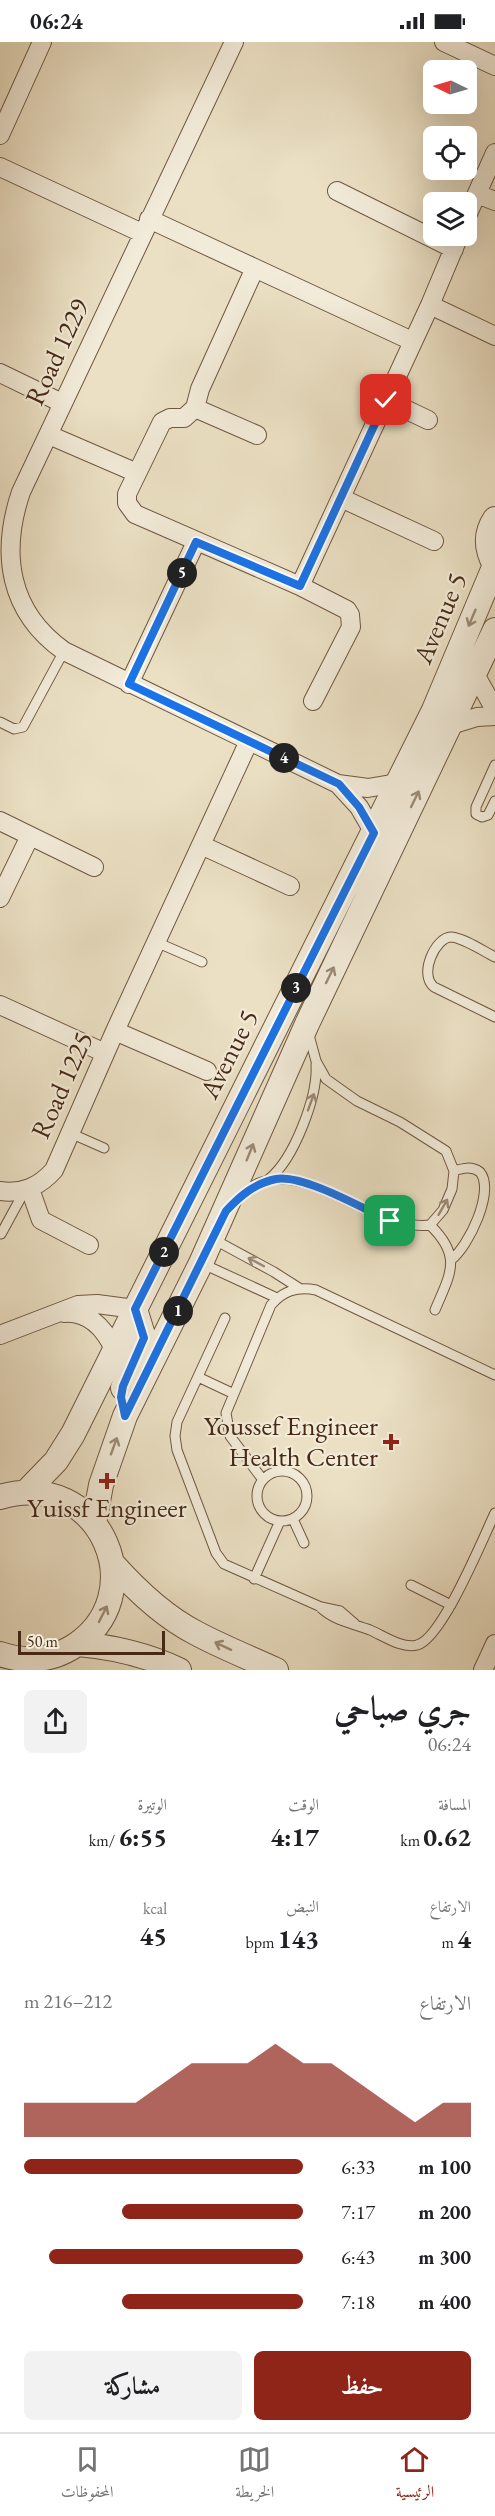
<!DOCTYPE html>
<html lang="ar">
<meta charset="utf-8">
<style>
:root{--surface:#fff;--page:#f2f2f2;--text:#202124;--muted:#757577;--line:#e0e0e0;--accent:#8f2418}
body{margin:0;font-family:"EB Garamond",Amiri,serif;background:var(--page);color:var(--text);direction:rtl;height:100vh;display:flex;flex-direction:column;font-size:22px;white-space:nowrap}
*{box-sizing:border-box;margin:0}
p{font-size:20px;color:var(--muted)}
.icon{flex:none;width:33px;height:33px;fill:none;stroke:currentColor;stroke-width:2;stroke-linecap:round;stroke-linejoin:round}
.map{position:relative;height:1628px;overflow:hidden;direction:ltr}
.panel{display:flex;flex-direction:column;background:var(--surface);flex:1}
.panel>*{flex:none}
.needle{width:39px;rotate:275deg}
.tools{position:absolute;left:423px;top:18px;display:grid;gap:12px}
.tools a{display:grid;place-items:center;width:54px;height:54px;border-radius:9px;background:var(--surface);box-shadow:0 6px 24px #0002;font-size:30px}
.scale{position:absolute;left:18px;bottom:15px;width:147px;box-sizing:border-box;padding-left:6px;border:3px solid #472914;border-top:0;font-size:16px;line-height:21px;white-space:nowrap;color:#472914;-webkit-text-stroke:4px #f2ebd9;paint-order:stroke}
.pin{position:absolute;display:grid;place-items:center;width:51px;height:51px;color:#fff;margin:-26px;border-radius:12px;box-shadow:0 3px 9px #0006}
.km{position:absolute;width:30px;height:30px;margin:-15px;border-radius:50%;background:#222;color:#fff;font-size:16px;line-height:30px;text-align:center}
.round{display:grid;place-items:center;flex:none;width:63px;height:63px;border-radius:9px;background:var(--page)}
.overview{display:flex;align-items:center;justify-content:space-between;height:102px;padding:0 24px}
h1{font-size:33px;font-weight:700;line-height:45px}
.metrics{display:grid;grid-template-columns:repeat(3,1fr);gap:9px;height:102px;padding:6px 24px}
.metrics div{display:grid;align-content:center}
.metrics b{font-size:26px;font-weight:700}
.metrics small{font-size:16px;font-weight:400}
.metrics p{font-size:16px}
.chart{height:168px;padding:12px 24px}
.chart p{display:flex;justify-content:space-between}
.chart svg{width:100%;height:108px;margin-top:6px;fill:var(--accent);opacity:.7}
.primary-button{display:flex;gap:12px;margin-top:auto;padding:12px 24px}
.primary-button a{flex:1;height:69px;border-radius:9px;background:var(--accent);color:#fff;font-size:24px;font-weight:700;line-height:69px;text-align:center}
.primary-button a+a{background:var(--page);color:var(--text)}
ul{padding:0 24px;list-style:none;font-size:20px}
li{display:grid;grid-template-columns:96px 72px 1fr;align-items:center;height:45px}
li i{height:15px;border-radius:8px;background:var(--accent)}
.status{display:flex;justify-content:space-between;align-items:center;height:42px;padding:0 30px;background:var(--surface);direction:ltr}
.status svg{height:16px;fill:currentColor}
.dock{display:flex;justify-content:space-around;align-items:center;height:84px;border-top:2px solid var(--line);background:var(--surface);font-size:16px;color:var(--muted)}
.dock a{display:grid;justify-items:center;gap:3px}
.dock .current{color:var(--accent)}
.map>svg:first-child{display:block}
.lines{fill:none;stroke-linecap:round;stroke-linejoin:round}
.service-casing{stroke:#705740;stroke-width:11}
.minor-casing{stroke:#705740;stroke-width:20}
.tertiary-casing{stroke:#705740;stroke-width:26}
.service{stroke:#f2ebd9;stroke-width:9}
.minor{stroke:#f2ebd9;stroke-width:18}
.tertiary{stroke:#f2ebd9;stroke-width:24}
.oneway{stroke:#9c8a76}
.route-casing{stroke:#fff;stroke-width:12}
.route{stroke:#1a73e8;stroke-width:8}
.poi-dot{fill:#8f2418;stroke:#f2ebd9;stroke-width:2}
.labels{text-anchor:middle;stroke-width:4.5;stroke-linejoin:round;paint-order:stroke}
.street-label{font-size:27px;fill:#472914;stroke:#f2ebd9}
.poi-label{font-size:27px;fill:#472914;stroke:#f2ebd9;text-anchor:end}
</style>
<div class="status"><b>06:24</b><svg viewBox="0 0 49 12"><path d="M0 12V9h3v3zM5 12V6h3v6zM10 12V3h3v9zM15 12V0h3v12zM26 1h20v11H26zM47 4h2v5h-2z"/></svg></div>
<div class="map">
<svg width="495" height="1628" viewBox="0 0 495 1628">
<rect width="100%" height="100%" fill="#ebe0c4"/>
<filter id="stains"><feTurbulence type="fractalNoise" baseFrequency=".00333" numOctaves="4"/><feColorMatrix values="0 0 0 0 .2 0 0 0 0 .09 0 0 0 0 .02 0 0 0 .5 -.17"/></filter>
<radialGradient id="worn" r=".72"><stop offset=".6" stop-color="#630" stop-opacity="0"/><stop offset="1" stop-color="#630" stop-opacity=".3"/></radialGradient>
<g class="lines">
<defs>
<path id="service" d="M0,680L14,687L23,685L64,609
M495,723L476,765V772L482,775L488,773L495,759
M156,900L202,920
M495,915C483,909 464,896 451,895C436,895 418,932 434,945L495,975
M70,1091L104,1106
M269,1137C294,1117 318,1054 316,1023
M238,1156C291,1098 368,1191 430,1183L443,1168L452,1147L454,1129L446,1109L400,1080L357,1059L326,1037L316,1019L309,993
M430,1183C463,1215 450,1232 435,1268
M1,1192L25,1148
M213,1197L274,1230L299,1246
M451,1218C469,1204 495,1149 480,1130C472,1124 463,1126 454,1129
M201,1221L277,1256
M225,1276L177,1380L175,1394L177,1408L216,1511L224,1522L321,1565L340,1569L355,1582
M198,1335L232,1351
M257 1454a25 25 0 1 1 50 0a25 25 0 1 1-50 0Z
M263,1438L230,1394L226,1371L271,1263C283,1249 297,1244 316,1248L495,1333
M293,1477L304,1501
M254,1537L280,1479
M411,1543L451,1563
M321,1566C335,1579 352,1581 370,1588C384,1594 402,1607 417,1603C442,1597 483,1496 495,1471"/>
<path id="minor" d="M234,0L21,450C0,512 9,570 64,609L338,742L368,746L397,741
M444,0L495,24
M0,93L42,0
M0,125L142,191
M337,149L454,207
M477,152L495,159
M466,176L495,111
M149,177L412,299
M255,226L200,347L195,366L184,376H170L162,380L127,452V461L135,472L300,544L347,568L350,573L351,585L313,659
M430,263L495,294
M0,331L62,361
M386,358L428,378
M195,366L257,393
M49,393L137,431
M341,456L434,499
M300,544L430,263L459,194
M475,632L495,668
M129,642L196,500
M451,683L477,675L495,674
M338,742L359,765L374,791
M0,779L94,825
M201,803L290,844
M0,856L30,794
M0,963L105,1011
M115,989L207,1029
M30,1147L41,1178L89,1203
M0,1149C22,1152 39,1145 54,1128L115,989L249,699
M64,1271C89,1269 104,1286 114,1307
M0,1293L78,1263L97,1262L135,1267
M483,1628L495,1602"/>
<path id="tertiary" d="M495,477C485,492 486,507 495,523
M123,1346L144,1296L135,1267
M26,1450L56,1419L73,1392L434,668L495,523
M0,1455C101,1425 156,1555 71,1606C49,1619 24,1620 0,1612
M94,1481L101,1443L125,1374L201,1221L307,982L495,588
M112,1521C136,1548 163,1574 196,1591C222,1605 250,1616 276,1628
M78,1602C114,1605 147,1613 179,1628"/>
</defs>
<use href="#service" class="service-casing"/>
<use href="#minor" class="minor-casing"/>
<use href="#tertiary" class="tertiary-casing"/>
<use href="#service" class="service"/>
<use href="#minor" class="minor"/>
<use href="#tertiary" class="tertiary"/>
</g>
<defs><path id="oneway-shaft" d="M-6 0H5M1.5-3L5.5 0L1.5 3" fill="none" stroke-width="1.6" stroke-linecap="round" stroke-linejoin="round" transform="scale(1.5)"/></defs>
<g class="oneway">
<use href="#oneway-shaft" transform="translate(472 576) rotate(113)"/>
<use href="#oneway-shaft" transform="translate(415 757) rotate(-64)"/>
<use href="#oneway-shaft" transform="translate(330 933) rotate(-64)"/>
<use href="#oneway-shaft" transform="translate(311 1060) rotate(-70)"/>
<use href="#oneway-shaft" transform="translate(250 1110) rotate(-68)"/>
<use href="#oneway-shaft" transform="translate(443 1165) rotate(-60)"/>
<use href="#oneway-shaft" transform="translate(256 1220) rotate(-152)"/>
<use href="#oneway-shaft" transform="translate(114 1404) rotate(-70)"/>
<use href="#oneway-shaft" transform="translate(103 1572) rotate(-63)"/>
<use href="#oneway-shaft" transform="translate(223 1604) rotate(-155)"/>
</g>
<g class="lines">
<defs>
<path id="route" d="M386,358L300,544L196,500L129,642L339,742L359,765L374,791L135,1267L144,1296L123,1344L121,1355L125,1374L226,1169C240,1154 255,1141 276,1137C303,1132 364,1167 390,1179"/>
</defs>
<use href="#route" class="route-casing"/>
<use href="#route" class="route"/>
</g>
<g class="poi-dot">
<path d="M388 1391h6v6h6v6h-6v6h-6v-6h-6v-6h6z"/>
<path d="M104 1430h6v6h6v6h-6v6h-6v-6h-6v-6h6z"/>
</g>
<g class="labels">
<g class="street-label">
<text transform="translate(57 310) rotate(-65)" y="9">Road 1229</text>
<text transform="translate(440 576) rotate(-67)" y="9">Avenue 5</text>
<text transform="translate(229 1012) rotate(-63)" y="9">Avenue 5</text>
<text transform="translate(62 1043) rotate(-66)" y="9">Road 1225</text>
</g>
<g class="poi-label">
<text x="378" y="1393">Youssef Engineer<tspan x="378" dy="31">Health Center</tspan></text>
<text x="107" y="1475" text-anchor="middle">Yuissf Engineer</text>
</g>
</g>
<rect width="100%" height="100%" filter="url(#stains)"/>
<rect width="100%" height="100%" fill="url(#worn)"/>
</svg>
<div class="tools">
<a><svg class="needle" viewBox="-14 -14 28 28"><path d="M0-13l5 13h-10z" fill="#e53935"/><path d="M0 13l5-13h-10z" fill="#757577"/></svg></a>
<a><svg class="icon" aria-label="locate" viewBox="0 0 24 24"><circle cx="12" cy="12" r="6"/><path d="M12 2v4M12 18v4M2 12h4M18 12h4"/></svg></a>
<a><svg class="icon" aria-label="layers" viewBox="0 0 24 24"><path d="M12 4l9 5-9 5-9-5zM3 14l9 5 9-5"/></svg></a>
</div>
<div class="scale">50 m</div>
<div class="pin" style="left:390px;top:1179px;background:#1e9e55"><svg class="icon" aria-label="arrive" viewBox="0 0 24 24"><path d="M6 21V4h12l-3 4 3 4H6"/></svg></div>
<div class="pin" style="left:386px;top:358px;background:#d93025"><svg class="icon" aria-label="check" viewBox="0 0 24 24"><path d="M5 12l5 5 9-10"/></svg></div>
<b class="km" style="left:178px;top:1269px">1</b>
<b class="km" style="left:164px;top:1210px">2</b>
<b class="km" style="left:296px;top:946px">3</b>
<b class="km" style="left:284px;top:716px">4</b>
<b class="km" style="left:182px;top:531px">5</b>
</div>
<section class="panel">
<div class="overview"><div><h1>جري صباحي</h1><p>06:24</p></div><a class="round"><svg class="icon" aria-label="share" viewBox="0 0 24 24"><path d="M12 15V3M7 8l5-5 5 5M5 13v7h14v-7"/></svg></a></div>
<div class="metrics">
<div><p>المسافة</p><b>0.62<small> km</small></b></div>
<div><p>الوقت</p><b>4:17</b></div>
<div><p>الوتيرة</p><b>6:55<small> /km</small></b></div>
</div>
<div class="metrics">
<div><p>الارتفاع</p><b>4<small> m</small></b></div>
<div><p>النبض</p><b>143<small> bpm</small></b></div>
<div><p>kcal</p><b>45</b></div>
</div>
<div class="chart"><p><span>الارتفاع</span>212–216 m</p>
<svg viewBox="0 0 160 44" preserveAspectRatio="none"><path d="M0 44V30L10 30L20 30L30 30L40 30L50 22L60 14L70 14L80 14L90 6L100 14L110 14L120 22L130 30L140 38L150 30L160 30V44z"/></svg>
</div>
<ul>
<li><b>100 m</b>6:33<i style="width:100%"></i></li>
<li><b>200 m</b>7:17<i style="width:65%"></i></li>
<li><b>300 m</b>6:43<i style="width:91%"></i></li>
<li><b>400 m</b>7:18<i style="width:65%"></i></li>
</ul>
<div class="primary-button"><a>حفظ</a><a>مشاركة</a></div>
</section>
<nav class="dock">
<a class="current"><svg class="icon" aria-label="home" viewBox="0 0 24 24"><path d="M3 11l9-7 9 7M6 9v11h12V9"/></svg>الرئيسية</a>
<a><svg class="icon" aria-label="map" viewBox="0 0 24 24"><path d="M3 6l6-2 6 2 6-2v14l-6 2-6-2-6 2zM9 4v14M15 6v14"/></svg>الخريطة</a>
<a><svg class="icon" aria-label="saved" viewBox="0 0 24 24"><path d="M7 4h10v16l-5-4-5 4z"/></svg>المحفوظات</a>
</nav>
